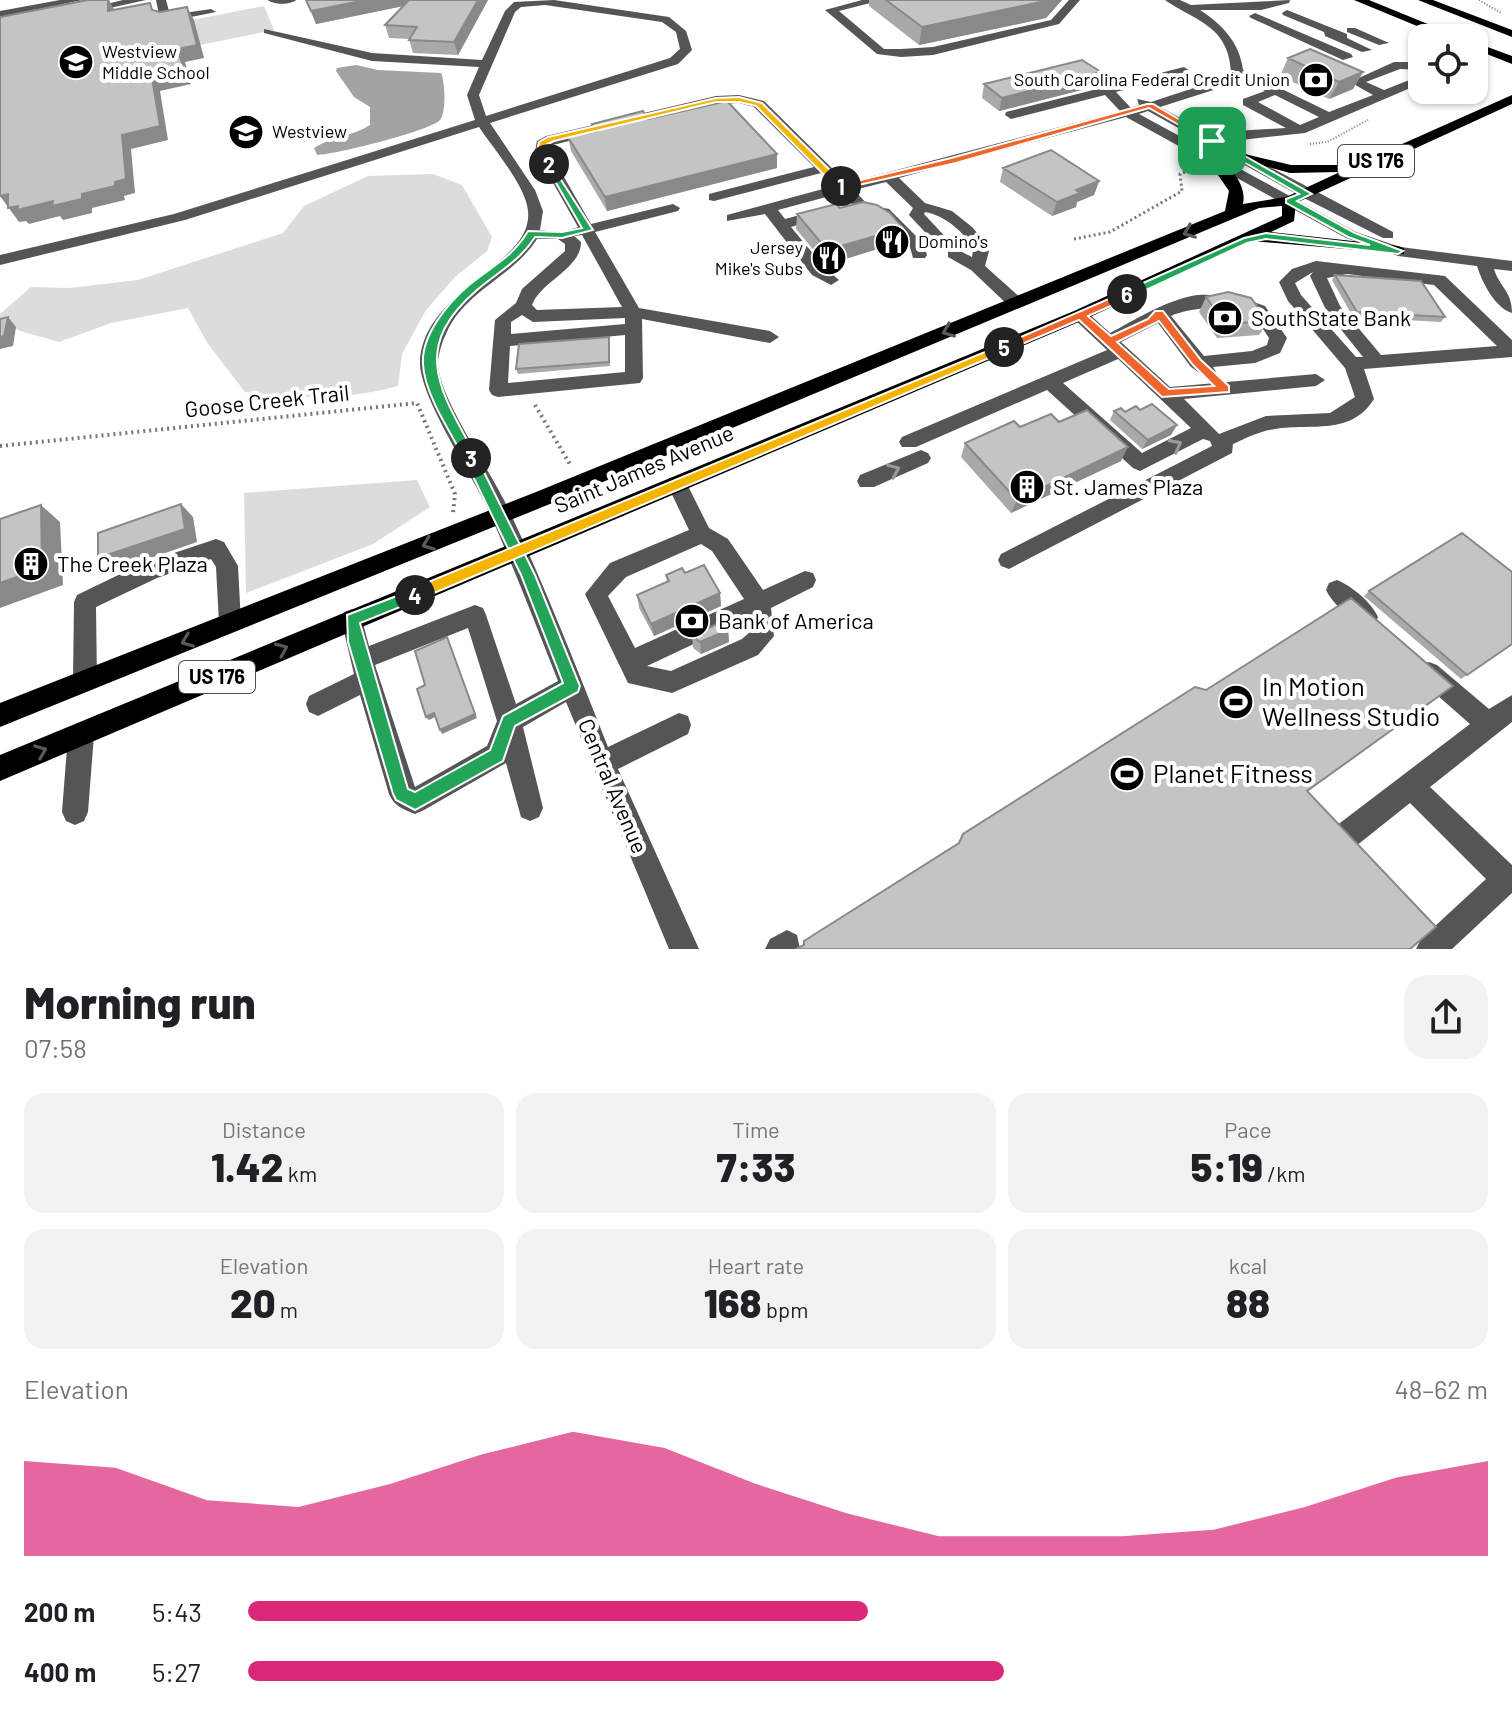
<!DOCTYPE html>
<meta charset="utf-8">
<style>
:root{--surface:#fff;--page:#f2f2f2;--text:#202124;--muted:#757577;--accent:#db2777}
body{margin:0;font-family:Barlow,sans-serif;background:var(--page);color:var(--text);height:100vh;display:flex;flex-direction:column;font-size:30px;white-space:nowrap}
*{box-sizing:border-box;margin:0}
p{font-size:26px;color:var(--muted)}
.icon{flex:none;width:44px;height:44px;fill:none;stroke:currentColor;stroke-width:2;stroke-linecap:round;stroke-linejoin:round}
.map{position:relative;height:949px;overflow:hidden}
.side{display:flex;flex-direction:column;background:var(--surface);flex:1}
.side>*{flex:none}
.tools{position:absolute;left:1408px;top:24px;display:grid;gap:16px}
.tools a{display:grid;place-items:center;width:80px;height:80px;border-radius:16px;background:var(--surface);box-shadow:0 2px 6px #0004;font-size:40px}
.pin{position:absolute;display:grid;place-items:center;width:68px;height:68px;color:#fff;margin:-34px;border-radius:16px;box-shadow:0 4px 12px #0006}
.km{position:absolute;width:40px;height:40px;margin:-20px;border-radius:50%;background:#222;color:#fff;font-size:22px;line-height:40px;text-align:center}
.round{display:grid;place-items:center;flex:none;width:84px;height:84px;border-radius:24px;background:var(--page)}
.head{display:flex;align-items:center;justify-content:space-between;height:136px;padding:0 24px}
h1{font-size:44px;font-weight:800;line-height:60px}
.stats{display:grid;grid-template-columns:repeat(3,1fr);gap:12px;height:136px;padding:8px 24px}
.stats div{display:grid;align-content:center;border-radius:20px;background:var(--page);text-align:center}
.stats b{font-size:40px;font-weight:800}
.stats small{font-size:22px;font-weight:400}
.stats p{font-size:22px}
.chart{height:224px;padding:16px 24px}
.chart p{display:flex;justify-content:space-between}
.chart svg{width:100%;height:144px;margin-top:8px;fill:var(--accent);opacity:.7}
ul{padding:0 24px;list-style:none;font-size:26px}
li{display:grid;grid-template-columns:128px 96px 1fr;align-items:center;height:60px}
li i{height:20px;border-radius:10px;background:var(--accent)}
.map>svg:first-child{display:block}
.green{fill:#dcdcdc}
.water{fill:#a3a3a3}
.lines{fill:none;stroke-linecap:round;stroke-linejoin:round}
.path-far2{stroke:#777;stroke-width:2;stroke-dasharray:1 2;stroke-linecap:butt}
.path-far1{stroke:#777;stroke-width:3;stroke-dasharray:2 3;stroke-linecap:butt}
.path{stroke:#777;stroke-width:4;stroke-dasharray:2 4;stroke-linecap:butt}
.minor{fill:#555;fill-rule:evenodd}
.major{fill:#000;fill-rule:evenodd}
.wall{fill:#a9a9a9}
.shaded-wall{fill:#898989}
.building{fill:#c4c4c4;stroke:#898989;stroke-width:2}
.oneway{stroke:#595959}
.oneway2{stroke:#999}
.split-1{fill:#f0652b;stroke:#fff;stroke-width:2}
.split-2{fill:#f5b400;stroke:#fff;stroke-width:2}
.split-3{fill:#22a559;stroke:#fff;stroke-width:2}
.split-4{fill:#22a559;stroke:#fff;stroke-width:2}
.split-5{fill:#f5b400;stroke:#fff;stroke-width:2}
.split-6{fill:#f0652b;stroke:#fff;stroke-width:2;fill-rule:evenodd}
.split-7{fill:#22a559;stroke:#fff;stroke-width:2}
.labels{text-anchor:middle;stroke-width:8;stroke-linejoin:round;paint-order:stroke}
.far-poi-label{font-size:18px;fill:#000;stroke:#fff;text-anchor:start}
.shield{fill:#fff;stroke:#4c4c4c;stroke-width:2}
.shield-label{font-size:20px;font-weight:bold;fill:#000}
.poi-label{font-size:22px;fill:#000;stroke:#fff;text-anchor:start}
.street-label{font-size:22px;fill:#000;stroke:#fff}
.near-poi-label{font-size:26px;fill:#000;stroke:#fff;text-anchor:start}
</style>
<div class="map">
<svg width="1512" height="949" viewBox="0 0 1512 949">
<rect width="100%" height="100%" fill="#fff"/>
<path class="green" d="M264,6L274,30L200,45L187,21Z
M433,174L462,185L492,237L487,251L455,277L426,310L402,354L398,386C347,400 297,399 245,392L208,344L188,308L111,323L59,342L20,331L0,320V314L31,287L69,288L138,280L283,233L304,206L368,176Z
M417,480L430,507L373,544L246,593L244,493Z"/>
<path class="water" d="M356,65L378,70L441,73C445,81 447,115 439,121C425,132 337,154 317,155L314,148C331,137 353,136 370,125V107L354,97L336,71L337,68Z"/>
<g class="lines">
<path class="path-far2" d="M1479,0L1501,13
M1310,144L1327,142L1368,120"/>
<path class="path-far1" d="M1074,239L1110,232L1182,191L1180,174L1195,168"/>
<path class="path" d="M535,405L571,466
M0,446L417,403L455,494L453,514"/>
<path class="minor" d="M60,0H83L0,17V11Z
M123,0H146L87,13L82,10Z
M156,0H166L170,15L211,9L216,12L166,22L160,19Z
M268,0H296C290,5 274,5 268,0Z
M554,0L669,17L686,31L692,50L678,64L490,123L535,190L543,211L540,230L571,234L572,229L578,227L535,151L537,141L546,136L716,96L739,95L764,101L847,183L1120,111L1105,95L1011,119L1005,115L1006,112L1184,67L1190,71L1116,92L1131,108L1139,105L1137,99L1151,102L1215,81L1231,71C1228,25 1195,21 1165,0H1180L1191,5L1290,0L1289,3L1261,10H1200C1222,24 1240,43 1243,70L1329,112L1373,95L1350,82L1394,62H1422V70L1400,69L1366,82L1384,90L1422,75V83L1305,133L1223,142L1393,232V238H1383L1302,197L1148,111L1139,114L1356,232L1400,247L1512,261V271L1494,269C1500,288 1512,291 1512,313C1495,308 1482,282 1477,266L1398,256L1346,238L1126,117L899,178L925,203L952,211L972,227L987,244L989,251L985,266L1022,299L1024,303L1022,307H1010L971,270L948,257V251H960L972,257L973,251C967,233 944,215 925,212L924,214L951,243L948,246H938L909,215L913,208L886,182L854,190L869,206L867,209H857L841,193L778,210L785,219L822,209L827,210V216L791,227L824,267L839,280L831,285L812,275L765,214L727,221V215L834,186L821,173L714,201L709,200V194L814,167L754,107L739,103L716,104L549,146V151L591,224L673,204L680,208L678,211L595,232L639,308L770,331L779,337L770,343L642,319L643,378L640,383L498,397L492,395L489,390L495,320L516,303L522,289L565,251V244L558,239H537C513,277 464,291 446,334C442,342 438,355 438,364C439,397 488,467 504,500C543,581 575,664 608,747L679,713L688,716L691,725L688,734L618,769L699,949H669L566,702L523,727L543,808L539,817L530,821L521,817L506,763L424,810L415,814C403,809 394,806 389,794L360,695L318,716L309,712L306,704L309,696L354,674L341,619L344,612L352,609L360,612L369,646L475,605L483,608L486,615L516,704L558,681C534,620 511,560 484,501C468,469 420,396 420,363C422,289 534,265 528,211C526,186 493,148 479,127L185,220L0,265V255L174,214L475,120L467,95L479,67L372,61L264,33V29L372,53L482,60L505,11L514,2ZM545,5L662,22L676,32L680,49L670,58L486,116L479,95L515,12L521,7ZM1238,77L1265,91L1243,99V105L1286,128L1235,131L1213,136L1160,107L1223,87ZM1275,95L1319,117L1300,125L1258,102ZM582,235L622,307L537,310L532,305C541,281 581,269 581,242L574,236ZM522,315L533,322L625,318V324L511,334V322ZM625,335V372L508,383L510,346ZM468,628L497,721L487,746L415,787L375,665Z
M862,0H882L839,11L884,49H901L933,47L1051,20L1069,0H1080L1059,24L933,55L901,57L877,54L825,10Z
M1287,10L1347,34V38L1372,50L1362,52L1325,36L1324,32L1283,15L1282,13Z
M1255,13L1351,54L1353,57L1343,60L1251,18L1249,16Z
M1347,28H1355L1389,43L1379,45L1347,32Z
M884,208L889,209L923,243L927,255L925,258H913L910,247L879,215V209Z
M1316,261L1445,276L1512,340V357L1364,369L1374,399C1351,436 1311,423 1275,429C1260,431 1246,438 1233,444L1232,453L1009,569L1001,566L998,560L1001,554L1212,446L1210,441L1203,439L1140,471L1133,468L1047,390L916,447H902L899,442L902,437L1107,350L1074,319L1072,315L1074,311H1086L1110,333C1133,321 1199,279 1221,301C1212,310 1187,308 1171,316L1204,356L1252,351L1267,345L1269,338L1253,314L1240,305L1248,300L1265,306L1287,338L1280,353L1255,363L1213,367L1216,372L1207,378L1191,367L1158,323L1121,342L1170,387L1316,374L1325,380L1316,386L1184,399L1219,434L1266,416L1330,413L1355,397L1345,368L1288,301L1279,282L1292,269ZM1313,272L1310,276L1327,312L1363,357H1356L1301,295L1295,283ZM1347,274L1434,285L1497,346L1381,355L1340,306L1327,278ZM1118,359L1191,428L1142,453L1063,383Z
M921,450L928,453L931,458L928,463L874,487H860L857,481L860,475Z
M677,476L684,478L709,528L728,539L763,590L805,571L813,573L816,580L813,587L771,608L774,636L758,655L672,693L628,683L585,594L610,563L689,530L667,484L670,478ZM701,544L712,551L744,599L635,648L608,596L626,577ZM749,618L750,632L742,639L671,671L647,666Z
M216,539L224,542L238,566L241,623L238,630L230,633L222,630L219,623L216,567L211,559L157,578L96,607L97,681L93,689L85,692L77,689L73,681L74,602L77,595L141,564Z
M1337,580C1352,586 1372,603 1378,617L1375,624L1367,627C1352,622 1333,604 1326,590L1329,583Z
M1429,662L1437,665L1489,709L1512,695V722L1430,787L1512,865V893L1452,949H1416L1421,939L1486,879L1410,803L1356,846L1346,850L1336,846L1332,836L1336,826L1470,724L1421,681L1417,673L1421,665Z
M81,723L90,726L94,735L88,812L84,821L75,825L66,821L62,812L68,735L72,726Z
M787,930L797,935L800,949H765L770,939Z"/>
<path class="major" d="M1354,0H1369L1462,38H1446Z
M1418,0H1433L1512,30V37Z
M1474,42L1512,56V64L1474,49Z
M1512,95V104L1296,203L1294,221L1271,232L1398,246L1404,248V254L1251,241L1086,319L0,781V755L1074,311L1282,216V206L1259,208L550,504L0,727V703L536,492L1225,211L1229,191L1207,159L1209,156H1219C1231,170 1247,184 1243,204L1286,197L1340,172L1290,173L1232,157V151L1291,165H1355Z"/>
</g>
<path class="wall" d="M306,0H488L458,55L413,53L409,39L389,38L385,25L403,6L316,24Z
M869,0H1062L1046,18L919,45L869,6Z
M1288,58L1363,72L1353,89L1329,99L1280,76Z
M1101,72L1097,86L999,111L982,98L984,84Z
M648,119L777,168L607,211L571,151L568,137L593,131L592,124Z
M1003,168L1099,181L1094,195L1077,202L1076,207L1052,216L1000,182Z
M840,208L903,228L900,242L826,265L796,229L797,214Z
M1335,275L1445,317L1441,322L1353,317L1332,280Z
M1206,297L1268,321L1259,335L1217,338L1199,312Z
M610,342V366L518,374L516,369Z
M1114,411L1125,412L1171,435L1142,449L1110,420Z
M1059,422L1121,461L1011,513L961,457L965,443L1020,427Z
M685,573L720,593L721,606L654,636L639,608L637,595L667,582L666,575Z
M1369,591L1512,644L1461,679L1364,596Z
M728,630L729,642L701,654L693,648L692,636Z"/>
<path class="shaded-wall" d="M108,0H109L114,9L116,24L108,11Z
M366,0H423V2L316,24L311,11Z
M478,0H488L458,55L454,42Z
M1050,0H1062L1046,18L919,45L922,27Z
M187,7L194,20L204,58L185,62L191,84L160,91L168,140L131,149L135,193L124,196L125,200L92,208V213L63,220L60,216L29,224L26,221L19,222L0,196L8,194H82L115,182L122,135L152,78L178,49Z
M1101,72L1097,86L999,111L1002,98L1009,95Z
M1363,72L1353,89L1329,99L1339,82Z
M777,154V168L607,211L605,197Z
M1099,181L1094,195L1077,202L1076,207L1052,216L1057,202L1076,190Z
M903,228L900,242L826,265L827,250Z
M8,317L16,327L13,346L0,349V337Z
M1177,425L1171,435L1142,449L1148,440Z
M1128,447L1121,461L1011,513L1017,500Z
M181,504L193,517L197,542L113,571L98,558Z
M41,505L60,522L63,585L0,608V583Z
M720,593L721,606L654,636L651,624Z
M728,630L729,642L701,654L700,642Z
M447,637L477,718L442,734L440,730Z
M434,713L437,716L429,720L426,717Z"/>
<path class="building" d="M88,0H108V11L150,3L152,10L160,12L187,7L197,45L178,49L184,71L152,78L160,126L122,135L126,179L115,182V186L82,194V199L52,206L53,201L17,210L18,206L8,208V194L0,196V17Z
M306,0H366L311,11Z
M409,0H478L454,42L409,40L417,27L385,25Z
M886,0H1050L922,27Z
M1310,49L1363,72L1339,82L1288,58Z
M1082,60L1101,72L1002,98L984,84Z
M727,101L777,154L605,197L568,137L597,131L592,124L643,111L648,119Z
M1051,150L1099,181L1076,190L1080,193L1057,202L1003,168Z
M863,202L877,205L890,213L903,228L827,250L797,214L836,204L840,208Z
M1335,275L1421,281L1445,317L1357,312Z
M1228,292L1251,298L1268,321L1225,324L1206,297Z
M8,317L4,336L0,337V319Z
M609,337V362L516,369L519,344Z
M1152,404L1177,425L1148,440L1114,411L1121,408L1125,412L1136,406L1140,410Z
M1087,410L1128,447L1017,500L965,443L1014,421L1020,427L1051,414L1059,422Z
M181,504L185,529L98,558V533Z
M41,505L42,568L0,583V519Z
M1462,533L1512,572V644L1467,675L1369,591Z
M704,565L720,593L651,624L637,595L669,581L666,575L682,568L685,573Z
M1351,598L1453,686L1307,791L1436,927L1410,949H796L804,945V941L959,843L963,834L1195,687L1206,690Z
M719,623L728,630L700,642L692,636Z
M447,637L475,714L440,730L434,713L426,717L417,689L425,685L415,651Z"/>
<defs><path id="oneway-chevron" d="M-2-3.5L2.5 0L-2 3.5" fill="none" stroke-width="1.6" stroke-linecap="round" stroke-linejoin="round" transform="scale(2)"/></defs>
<g class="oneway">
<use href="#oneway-chevron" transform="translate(1189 232) rotate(158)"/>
<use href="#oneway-chevron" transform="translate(948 331) rotate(158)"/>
<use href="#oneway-chevron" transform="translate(428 544) rotate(158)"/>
<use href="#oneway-chevron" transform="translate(187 641) rotate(158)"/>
<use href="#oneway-chevron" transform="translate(282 649) rotate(-23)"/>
<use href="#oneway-chevron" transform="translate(41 751) rotate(-22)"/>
</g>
<g class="oneway2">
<use href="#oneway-chevron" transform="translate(1176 445) rotate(-28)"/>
<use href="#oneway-chevron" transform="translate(894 470) rotate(-24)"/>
</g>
<path class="split-1" d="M1147,104H1153L1216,141L1209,142L1149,108L956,163L841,189L836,186L951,158Z"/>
<path class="split-2" d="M739,97L762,103L844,184V188H837L756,106L739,102H716L554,141L546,145L554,164L549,167L537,151L539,142L548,137L716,98Z"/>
<path class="split-3" d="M549,161L593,230L562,238L535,237C520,261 498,272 477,290C408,349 442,393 477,458L471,462L466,461C452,435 424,394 423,364C421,335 448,303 469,285C492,266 512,258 528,231L562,232L582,228L545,164Z"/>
<path class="split-4" d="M471,453L477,458L535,575L580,686L578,692L515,726L503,761L415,810L396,800L393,794L348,642L347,615L415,589L422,595L420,599L360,623L408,789L415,792L490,750L503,716L563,683L521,575L464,458Z"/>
<path class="split-5" d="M1004,344L1009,347L1008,350L420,599H409L407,595L409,590Z"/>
<path class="split-6" d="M1127,291L1131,292V297L1088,316L1111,336L1148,319L1155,311H1163L1201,360L1229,386V392L1162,397L1079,320L1008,350L998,347ZM1159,321L1193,365L1214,386L1169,389L1117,342Z"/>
<path class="split-7" d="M1209,139H1215L1312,194L1297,201L1355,233L1403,251L1398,254L1266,239L1247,243L1131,297H1123V292L1244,238L1266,233L1370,245L1348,237L1286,203V199L1299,194L1209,142Z"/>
<defs>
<symbol id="school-disc" viewBox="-11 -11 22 22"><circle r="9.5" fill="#000" stroke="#fff"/><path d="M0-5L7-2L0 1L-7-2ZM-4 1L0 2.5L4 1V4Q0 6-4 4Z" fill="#fff"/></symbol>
<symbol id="bank-disc" viewBox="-11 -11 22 22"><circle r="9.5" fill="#000" stroke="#fff"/><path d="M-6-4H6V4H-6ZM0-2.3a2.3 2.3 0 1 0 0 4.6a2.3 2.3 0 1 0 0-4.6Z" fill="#fff"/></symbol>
<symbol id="restaurant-disc" viewBox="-11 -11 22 22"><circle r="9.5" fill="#000" stroke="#fff"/><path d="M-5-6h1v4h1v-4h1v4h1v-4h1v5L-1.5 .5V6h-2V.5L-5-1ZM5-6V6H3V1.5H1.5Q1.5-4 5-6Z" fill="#fff"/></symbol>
<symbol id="building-disc" viewBox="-11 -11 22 22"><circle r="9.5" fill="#000" stroke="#fff"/><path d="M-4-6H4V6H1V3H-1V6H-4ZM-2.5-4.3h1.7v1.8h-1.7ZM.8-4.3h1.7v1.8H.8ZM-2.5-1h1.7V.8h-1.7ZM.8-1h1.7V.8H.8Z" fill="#fff"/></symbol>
<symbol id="stadium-disc" viewBox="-11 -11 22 22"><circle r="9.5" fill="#000" stroke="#fff"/><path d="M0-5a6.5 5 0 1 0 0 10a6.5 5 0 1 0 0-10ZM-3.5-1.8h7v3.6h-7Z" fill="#fff"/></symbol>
</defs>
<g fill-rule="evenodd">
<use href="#school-disc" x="56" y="42" width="40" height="40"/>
<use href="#bank-disc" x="1296" y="60" width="40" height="40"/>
<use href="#school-disc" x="226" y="112" width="40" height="40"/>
<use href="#restaurant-disc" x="872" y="222" width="40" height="40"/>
<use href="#restaurant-disc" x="809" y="238" width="40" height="40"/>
<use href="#bank-disc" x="1205" y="298" width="40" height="40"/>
<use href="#building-disc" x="1007" y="467" width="40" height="40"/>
<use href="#building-disc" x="11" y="544" width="40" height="40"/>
<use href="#bank-disc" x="672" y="601" width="40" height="40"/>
<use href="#stadium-disc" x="1216" y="682" width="40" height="40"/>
<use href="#stadium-disc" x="1107" y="754" width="40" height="40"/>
</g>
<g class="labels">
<g class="far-poi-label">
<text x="102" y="58">Westview<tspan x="102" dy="21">Middle School</tspan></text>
<text x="1290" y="86" text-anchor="end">South Carolina Federal Credit Union</text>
<text x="272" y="138">Westview</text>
<text x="918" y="248">Domino's</text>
<text x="803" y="254" text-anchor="end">Jersey<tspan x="803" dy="21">Mike's Subs</tspan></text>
</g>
<g class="shield">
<rect x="1338" y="145" width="76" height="32" rx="6"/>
<rect x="179" y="661" width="76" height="32" rx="6"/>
</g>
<g class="shield-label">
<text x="1376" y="168">US 176</text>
<text x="217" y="684">US 176</text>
</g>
<g class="poi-label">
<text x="1251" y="326">SouthState Bank</text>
<text x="1053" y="495">St. James Plaza</text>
<text x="57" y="572">The Creek Plaza</text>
<text x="718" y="629">Bank of America</text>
</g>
<g class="street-label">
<text transform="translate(267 401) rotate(-6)" y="8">Goose Creek Trail</text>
<text transform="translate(644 469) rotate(-23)" y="8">Saint James Avenue</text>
<text transform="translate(613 786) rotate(67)" y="8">Central Avenue</text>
</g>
<g class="near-poi-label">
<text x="1262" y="696">In Motion<tspan x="1262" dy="30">Wellness Studio</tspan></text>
<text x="1153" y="783">Planet Fitness</text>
</g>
</g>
</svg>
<div class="tools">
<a><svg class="icon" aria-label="locate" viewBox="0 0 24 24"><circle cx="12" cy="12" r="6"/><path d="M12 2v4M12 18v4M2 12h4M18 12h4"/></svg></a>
</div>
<div class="pin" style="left:1212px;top:141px;background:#1e9e55"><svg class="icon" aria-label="arrive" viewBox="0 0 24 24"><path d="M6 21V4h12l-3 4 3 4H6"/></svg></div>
<b class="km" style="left:841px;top:186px">1</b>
<b class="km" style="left:549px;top:164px">2</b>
<b class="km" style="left:471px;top:458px">3</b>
<b class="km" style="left:415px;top:595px">4</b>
<b class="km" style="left:1004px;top:347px">5</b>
<b class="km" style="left:1127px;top:294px">6</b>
</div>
<section class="side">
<div class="head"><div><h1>Morning run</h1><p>07:58</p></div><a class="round"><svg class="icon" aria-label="share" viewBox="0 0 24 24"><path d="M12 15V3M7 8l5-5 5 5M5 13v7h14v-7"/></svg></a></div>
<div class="stats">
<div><p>Distance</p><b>1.42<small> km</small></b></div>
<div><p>Time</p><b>7:33</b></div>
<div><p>Pace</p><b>5:19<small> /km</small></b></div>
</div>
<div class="stats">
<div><p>Elevation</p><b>20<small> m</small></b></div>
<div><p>Heart rate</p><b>168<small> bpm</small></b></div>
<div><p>kcal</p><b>88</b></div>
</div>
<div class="chart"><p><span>Elevation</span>48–62 m</p>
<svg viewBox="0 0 160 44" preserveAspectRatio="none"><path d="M0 44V15L10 17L20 27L30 29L40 22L50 13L60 6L70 11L80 22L90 31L100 38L110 38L120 38L130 36L140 29L150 20L160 15V44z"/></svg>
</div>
<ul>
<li><b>200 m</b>5:43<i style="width:50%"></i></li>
<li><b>400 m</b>5:27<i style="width:61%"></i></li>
</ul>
</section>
